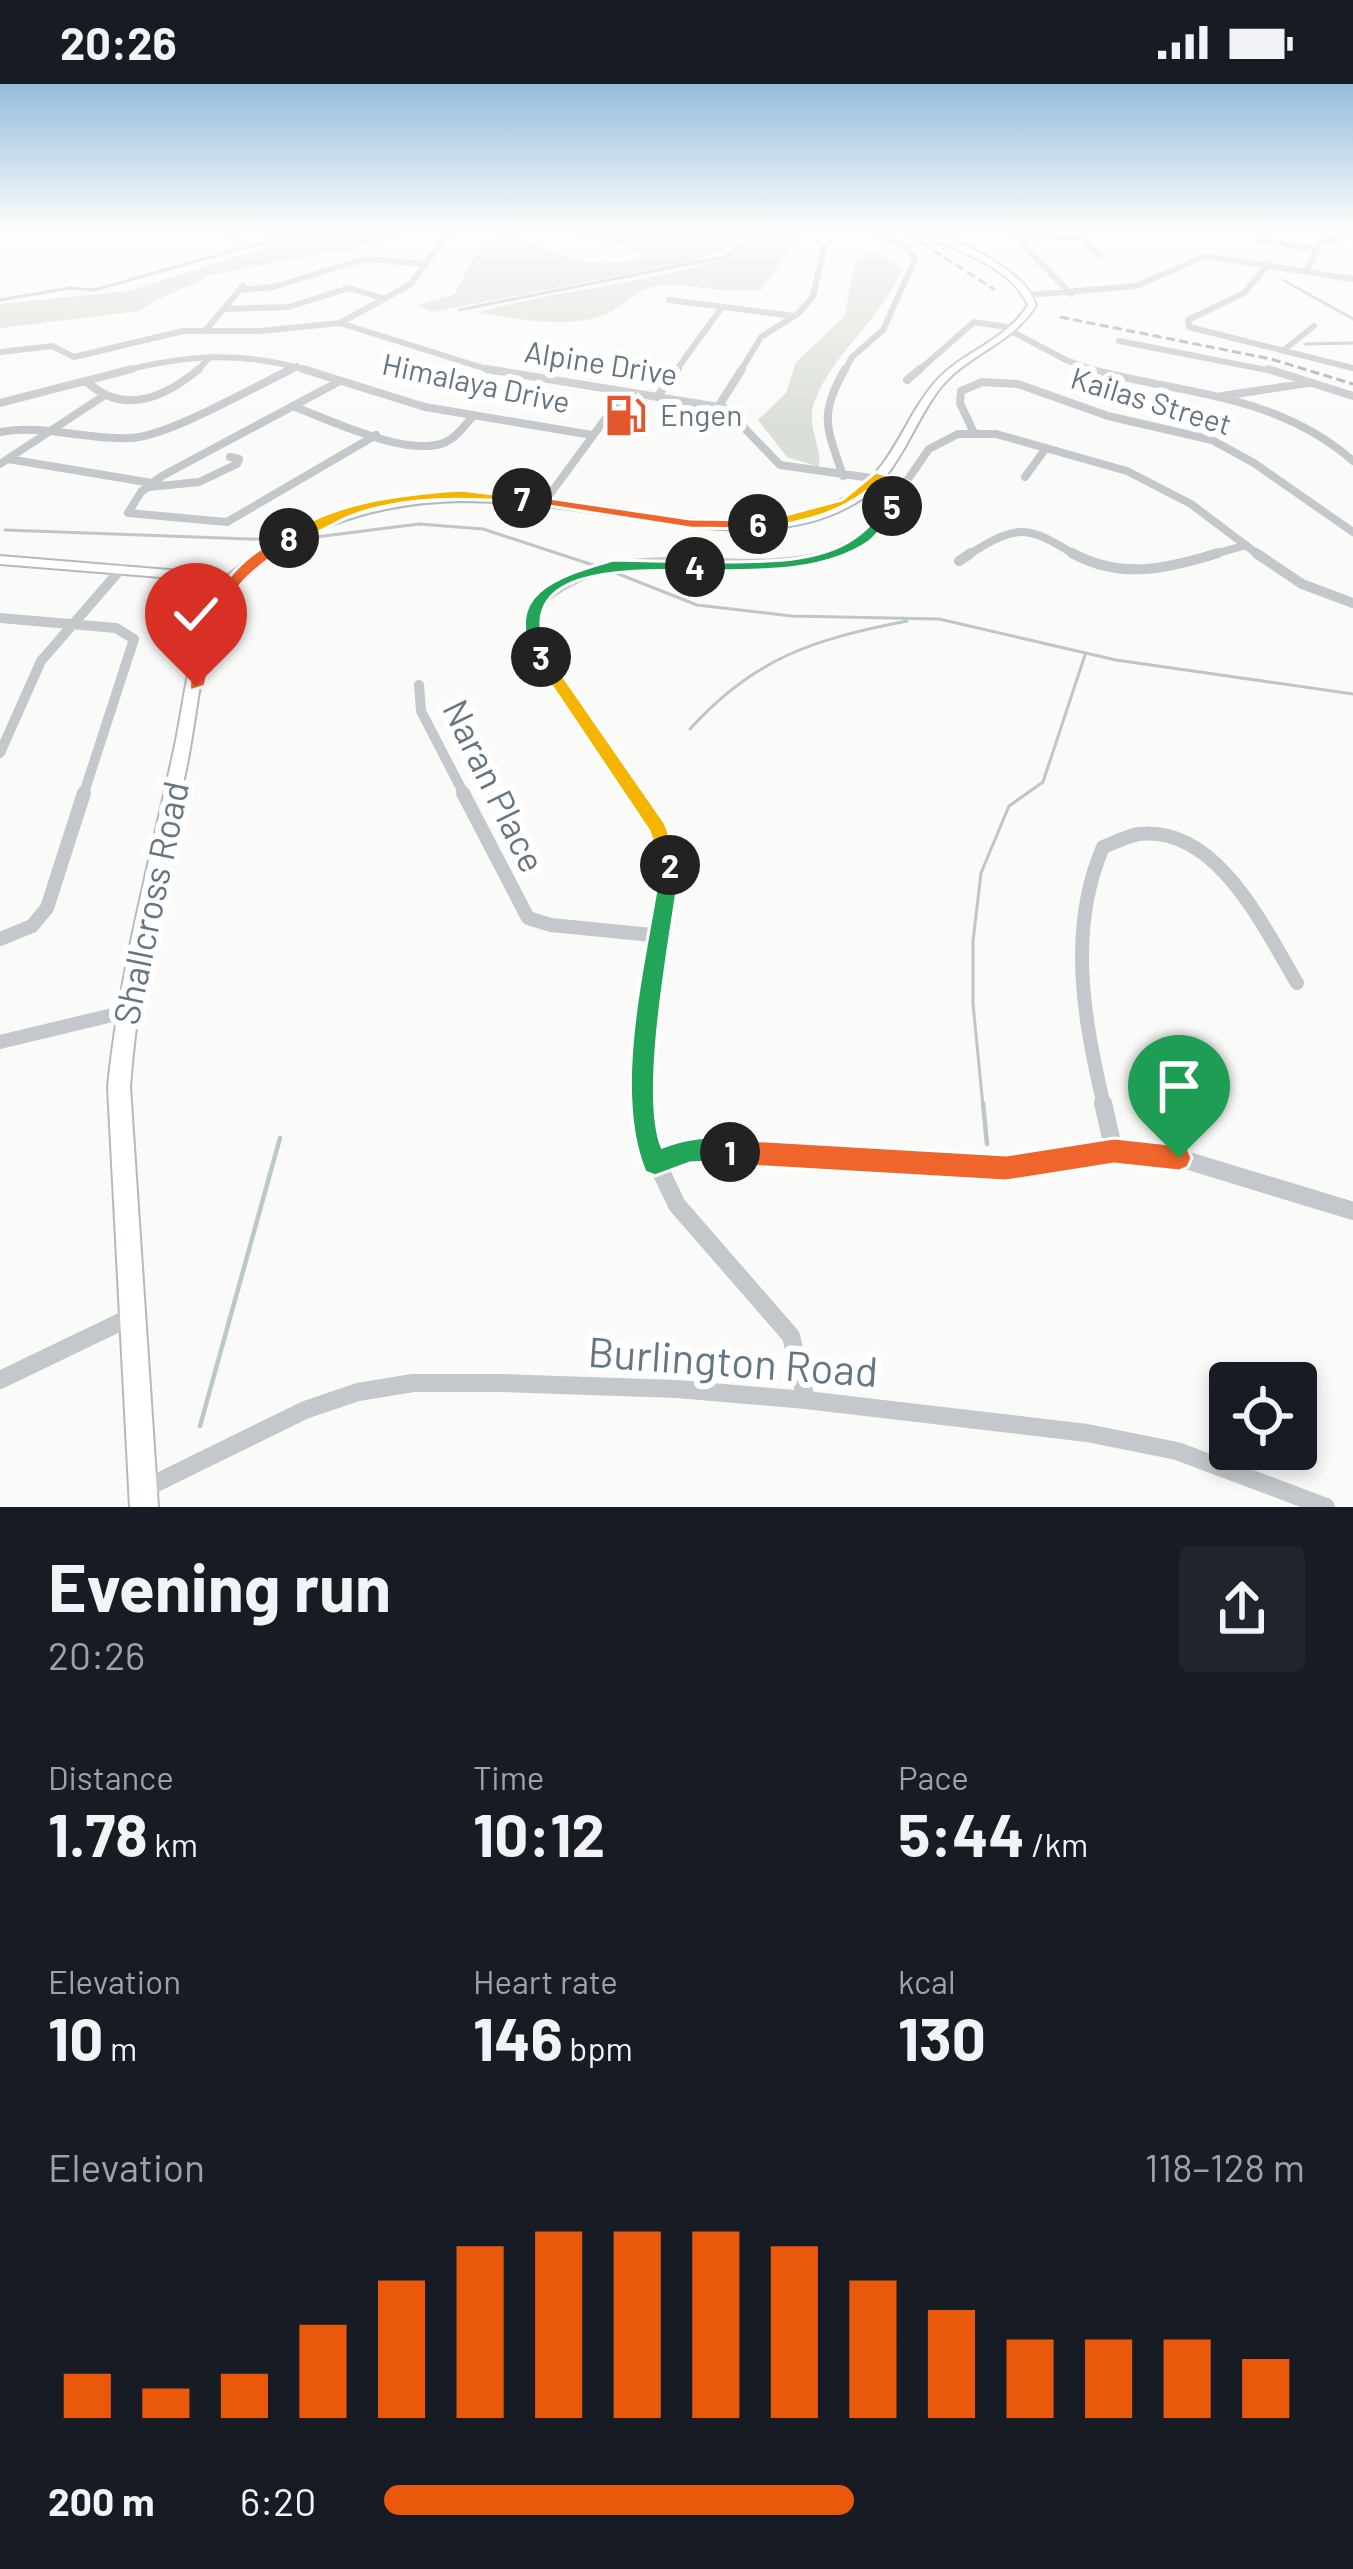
<!DOCTYPE html>
<meta charset="utf-8">
<style>
:root{--surface:#171b24;--page:#20242c;--text:#f1f3f6;--muted:#9ea1a6;--accent:#ea580c}
body{margin:0;font-family:Barlow,sans-serif;background:var(--page);color:var(--text);height:100vh;display:flex;flex-direction:column;font-size:45px;white-space:nowrap}
*{box-sizing:border-box;margin:0}
p{font-size:39px;color:var(--muted)}
.icon{flex:none;width:66px;height:66px;fill:none;stroke:currentColor;stroke-width:2;stroke-linecap:round;stroke-linejoin:round}
.map{position:relative;height:1423px;overflow:hidden}
.details{display:flex;flex-direction:column;background:var(--surface);flex:1}
.details>*{flex:none}
.fabs{position:absolute;left:1209px;top:1278px;display:grid;gap:24px}
.fabs a{display:grid;place-items:center;width:108px;height:108px;border-radius:12px;background:var(--surface);box-shadow:0 6px 18px #0003;font-size:60px}
.pin{position:absolute;display:grid;place-items:center;width:102px;height:102px;color:#fff;margin:-123px -51px;border-radius:50% 50% 50% 0;rotate:-45deg;box-shadow:0 0 12px #0007}
.pin .icon{rotate:45deg}
.km{position:absolute;width:60px;height:60px;margin:-30px;border-radius:50%;background:#222;color:#fff;font-size:33px;line-height:60px;text-align:center}
.round{display:grid;place-items:center;flex:none;width:126px;height:126px;border-radius:12px;background:var(--page)}
.headline{display:flex;align-items:center;justify-content:space-between;height:204px;padding:0 48px}
h1{font-size:66px;font-weight:700;line-height:90px}
.stats{display:grid;grid-template-columns:repeat(3,1fr);gap:18px;height:204px;padding:12px 48px}
.stats div{display:grid;align-content:center}
.stats b{font-size:60px;font-weight:700}
.stats small{font-size:33px;font-weight:400}
.stats p{font-size:33px}
.chart{height:336px;padding:24px 48px}
.chart p{display:flex;justify-content:space-between}
.chart svg{width:100%;height:216px;margin-top:12px;stroke:var(--accent);stroke-width:6}
ul{padding:0 48px;list-style:none;font-size:39px}
li{display:grid;grid-template-columns:192px 144px 1fr;align-items:center;height:90px}
li i{height:30px;border-radius:15px;background:var(--accent)}
.status{display:flex;justify-content:space-between;align-items:center;height:84px;padding:0 60px;background:var(--surface);direction:ltr}
.status svg{height:33px;fill:currentColor}
.map>svg:first-child{display:block}
.green{fill:#dadfd7}
.lines{fill:none;stroke-linecap:round;stroke-linejoin:round}
.stream-far1{stroke:#bbc7cb;stroke-width:3}
.stream{stroke:#bbc7cb;stroke-width:4.5}
.secondary-casing{stroke:#b3babf;stroke-width:4}
.street-far4{stroke:#c3c8cc;stroke-width:6}
.street-far3{stroke:#c3c8cc;stroke-width:8}
.street-far2{stroke:#c3c8cc;stroke-width:10}
.street-far1{stroke:#c3c8cc;stroke-width:14}
.street{stroke:#c3c8cc;stroke-width:18}
.secondary{fill:#fff;fill-rule:evenodd}
.rail{stroke:#a2aab0;stroke-width:3;stroke-dasharray:9 4.5;stroke-linecap:butt}
.split-1{fill:#f0652b;stroke:#fff;stroke-width:3}
.split-2{fill:#22a559;stroke:#fff;stroke-width:3}
.split-3{fill:#f5b400;stroke:#fff;stroke-width:3}
.split-4{fill:#22a559;stroke:#fff;stroke-width:3}
.split-5{fill:#22a559;stroke:#fff;stroke-width:3}
.split-6{fill:#f5b400;stroke:#fff;stroke-width:3}
.split-7{fill:#f0652b;stroke:#fff;stroke-width:3}
.split-8{fill:#f5b400;stroke:#fff;stroke-width:3}
.split-9{fill:#f0652b;stroke:#fff;stroke-width:3}
.labels{text-anchor:middle;stroke-width:12;stroke-linejoin:round;paint-order:stroke}
.far-street-label{font-size:30px;fill:#657683;stroke:#fff}
.far-poi-label{font-size:30px;fill:#657683;stroke:#fff;text-anchor:start}
.street-label{font-size:36px;fill:#657683;stroke:#fff}
.near-street-label{font-size:42px;fill:#657683;stroke:#fff}
</style>
<div class="status"><b>20:26</b><svg viewBox="0 0 49 12"><path d="M0 12V9h3v3zM5 12V6h3v6zM10 12V3h3v9zM15 12V0h3v12zM26 1h20v11H26zM47 4h2v5h-2z"/></svg></div>
<div class="map">
<svg width="1353" height="1423" viewBox="0 0 1353 1423">
<rect width="100%" height="100%" fill="#fafaf8"/>
<path class="green" d="M327,144H411L380,159L210,191C187,206 162,209 140,227L0,244V220L128,207Z
M550,144H765L695,177L432,228L417,221L455,210L473,175L502,148C553,168 581,187 638,175L642,168Z
M790,144H822L821,149L802,148L761,206C726,211 692,198 657,202C635,205 626,221 608,229C568,247 518,234 476,229C582,198 693,201 790,144Z
M872,166L903,184C882,235 833,267 814,319C806,343 822,360 819,383L787,373L758,336L786,309L796,278L844,233L856,176Z"/>
<g class="lines">
<path class="stream-far1" d="M216,144L251,161
M1283,196L1353,235
M0,216L70,204L94,206L314,144
M459,226L724,173L775,144
M1305,260L1353,259
M5,446L279,456
M300,455L419,440L483,445L596,482
M616,489L697,521L791,532L939,535L1116,576L1353,610
M690,645C755,573 815,555 907,537
M983,1022L973,920V857L981,789L1009,722L1043,698L1085,571"/>
<path class="stream" d="M983,1019L987,1060
M200,1342L280,1054"/>
<defs>
<path id="secondary" d="M907,144C937,143 999,176 1020,197C1028,204 1032,212 1036,221C1014,259 968,270 941,303C913,338 901,387 863,414C794,461 701,445 624,433C509,415 403,401 296,457C270,470 240,487 226,514C199,568 198,632 185,690C161,794 138,896 130,1003L158,1423H130L108,1003C119,891 148,785 172,675C186,617 187,549 223,498L0,480V472L229,491C247,474 268,461 289,450C394,396 506,408 619,425C694,437 781,454 850,411C893,385 905,331 937,296C964,267 1007,256 1028,221C1006,175 948,166 907,144Z"/>
</defs>
<use href="#secondary" class="secondary-casing"/>
<path class="street-far4" d="M1007,144L1071,210
M1017,154L1081,152L1099,171
M1259,156L1315,165
M1269,179L1244,209L1188,236L1189,243L1353,284
M1307,186L1320,158L1353,151
M241,206L273,203L365,175L426,180
M1029,211L1136,202L1205,172L1353,195
M669,216L794,232
M224,225L289,223L349,204L385,215
M340,239L496,288
M1009,246L1066,276L1100,288
M205,247L243,202
M1119,257L1277,288
M1285,265L1314,242
M0,268L52,262L74,273L183,247H260L340,239L411,200L452,144
M120,288C186,270 247,267 312,288
M196,288L210,273
M285,288L297,282
M675,288L722,223
M740,288L761,253L799,229L813,212L824,163
M844,288L852,273L883,246L915,175L907,164L868,144
M917,288L974,238L1013,244"/>
<path class="street-far3" d="M303,285L425,323L592,351
M487,285L725,324L780,381L906,399
M1089,285C1183,310 1277,310 1353,377
M1268,285L1353,312
M907,296L920,285
M86,297C123,332 164,314 199,285
M340,297L162,392L141,408L128,429L227,438L376,351
M1222,312L1308,299
M657,313L678,285
M0,319L132,285
M292,322C328,335 409,375 446,358C457,353 465,341 473,332
M718,323L742,285
M0,348C45,340 85,356 130,354C168,353 253,303 292,285
M974,349L960,319L961,307L982,298L1018,300L1108,332L1212,356L1254,379L1353,448
M8,375L152,399
M0,380L102,313
M843,392C827,343 818,332 845,285
M1025,393L1046,364
M149,403L199,398L237,380L239,375L230,373
M545,417L625,308
M824,472L870,450L929,365L958,350H996L1127,387L1191,420L1260,472
M967,472C1018,439 1027,441 1077,472
M1208,472L1246,461"/>
<path class="street-far2" d="M1072,469C1121,496 1167,485 1218,469
M1256,469L1302,500L1353,519
M959,477L971,469
M0,534L116,544L134,555L83,712
M419,601L421,627L465,712
M0,669L41,577L121,485
M635,712L532,558L534,524C614,443 734,501 834,469"/>
<path class="street-far1" d="M463,709L528,834L551,841L662,852
M633,709L658,745L670,779L641,998L642,1022
M0,855L32,842L47,824L84,709
M0,958L125,928
M1104,1022C1084,936 1067,847 1103,763C1114,759 1127,752 1139,750C1217,741 1264,844 1297,899"/>
<path class="street" d="M642,1019L644,1052L677,1121L791,1252L806,1316
M1103,1019L1114,1067
M654,1079L690,1066L1006,1084L1129,1067L1179,1074L1353,1127
M0,1296L135,1231
M144,1405L305,1326L358,1308L413,1299H503L677,1305L806,1316L1087,1349L1177,1367L1326,1423"/>
<use href="#secondary" class="secondary"/>
<path class="rail" d="M899,144L995,206
M1060,233L1271,275L1353,300"/>
</g>
<linearGradient id="sky" x2="0" y2="1"><stop stop-color="#96bcdc"/><stop offset="0.42" stop-color="#fdfdfc"/><stop offset="1" stop-color="#fdfdfc" stop-opacity="0"/></linearGradient>
<rect width="1353" height="343" fill="url(#sky)"/>
<path class="split-1" d="M1114,1054L1179,1061L1188,1065L1192,1074L1188,1083L1179,1087L1114,1080L1006,1097L730,1081L721,1077L717,1068L721,1058L730,1055L1006,1071Z"/>
<path class="split-2" d="M670,773L681,781C672,846 640,1008 662,1063C687,1054 712,1049 739,1058L743,1068L739,1077L690,1079L655,1092L645,1088C610,1004 647,872 660,781Z"/>
<path class="split-3" d="M535,569H547L665,739L681,781L677,787H663L649,747L535,577Z"/>
<path class="split-4" d="M613,476L695,478L702,483L695,487C639,486 505,479 550,573L535,577C499,509 559,492 613,476Z"/>
<path class="split-5" d="M887,419L899,422C890,433 880,449 869,458C820,491 750,486 695,487L687,483L695,478C746,477 821,484 862,448C872,441 879,428 887,419Z"/>
<path class="split-6" d="M876,388L913,399L897,425L885,422L897,401L879,397C843,430 806,437 758,445L751,440L842,416Z"/>
<path class="split-7" d="M522,410L690,435L758,436L765,440L758,445L690,444L517,417Z"/>
<path class="split-8" d="M460,406L529,414L522,418C465,414 405,411 351,432C332,439 299,464 282,454C331,418 400,410 460,406Z"/>
<path class="split-9" d="M289,450L294,458C221,506 224,520 205,602L190,607C188,593 194,576 198,561C211,508 237,471 289,450Z"/>
<defs>
<symbol id="fuel-bare" viewBox="-9 -9 18 18"><path d="M-5.5-6h7V0h2V4h1.3V-2.5L3-4.5l.8-.8L6-3V5H2.5V1h-1V6h-7ZM-4.2-4.7v3.2H.2V-4.7Z" fill="#e4572e" stroke="#fff" stroke-width="2.5" paint-order="stroke"/></symbol>
</defs>
<g fill-rule="evenodd">
<use href="#fuel-bare" x="596" y="302" width="59" height="59"/>
</g>
<g class="labels">
<g class="far-street-label">
<text transform="translate(601 280) rotate(9)" y="10">Alpine Drive</text>
<text transform="translate(476 300) rotate(12)" y="10">Himalaya Drive</text>
<text transform="translate(1151 318) rotate(17)" y="10">Kailas Street</text>
</g>
<g class="far-poi-label">
<text x="660" y="342">Engen</text>
</g>
<g class="street-label">
<text transform="translate(494 702) rotate(64)" y="13">Naran Place</text>
<text transform="translate(151 819) rotate(-78)" y="13">Shallcross Road</text>
</g>
<g class="near-street-label">
<text transform="translate(733 1278) rotate(4)" y="15">Burlington Road</text>
</g>
</g>
</svg>
<div class="fabs">
<a><svg class="icon" aria-label="locate" viewBox="0 0 24 24"><circle cx="12" cy="12" r="6"/><path d="M12 2v4M12 18v4M2 12h4M18 12h4"/></svg></a>
</div>
<div class="pin" style="left:1179px;top:1074px;background:#1e9e55"><svg class="icon" aria-label="arrive" viewBox="0 0 24 24"><path d="M6 21V4h12l-3 4 3 4H6"/></svg></div>
<div class="pin" style="left:196px;top:602px;background:#d93025"><svg class="icon" aria-label="check" viewBox="0 0 24 24"><path d="M5 12l5 5 9-10"/></svg></div>
<b class="km" style="left:730px;top:1068px">1</b>
<b class="km" style="left:670px;top:781px">2</b>
<b class="km" style="left:541px;top:573px">3</b>
<b class="km" style="left:695px;top:483px">4</b>
<b class="km" style="left:892px;top:422px">5</b>
<b class="km" style="left:758px;top:440px">6</b>
<b class="km" style="left:522px;top:414px">7</b>
<b class="km" style="left:289px;top:454px">8</b>
</div>
<section class="details">
<div class="headline"><div><h1>Evening run</h1><p>20:26</p></div><a class="round"><svg class="icon" aria-label="share" viewBox="0 0 24 24"><path d="M12 15V3M7 8l5-5 5 5M5 13v7h14v-7"/></svg></a></div>
<div class="stats">
<div><p>Distance</p><b>1.78<small> km</small></b></div>
<div><p>Time</p><b>10:12</b></div>
<div><p>Pace</p><b>5:44<small> /km</small></b></div>
</div>
<div class="stats">
<div><p>Elevation</p><b>10<small> m</small></b></div>
<div><p>Heart rate</p><b>146<small> bpm</small></b></div>
<div><p>kcal</p><b>130</b></div>
</div>
<div class="chart"><p><span>Elevation</span>118–128 m</p>
<svg viewBox="0 0 160 44" preserveAspectRatio="none"><path d="M5 44V35M15 44V38M25 44V35M35 44V25M45 44V16M55 44V9M65 44V6M75 44V6M85 44V6M95 44V9M105 44V16M115 44V22M125 44V28M135 44V28M145 44V28M155 44V32"/></svg>
</div>
<ul>
<li><b>200 m</b>6:20<i style="width:51%"></i></li>
</ul>
</section>
